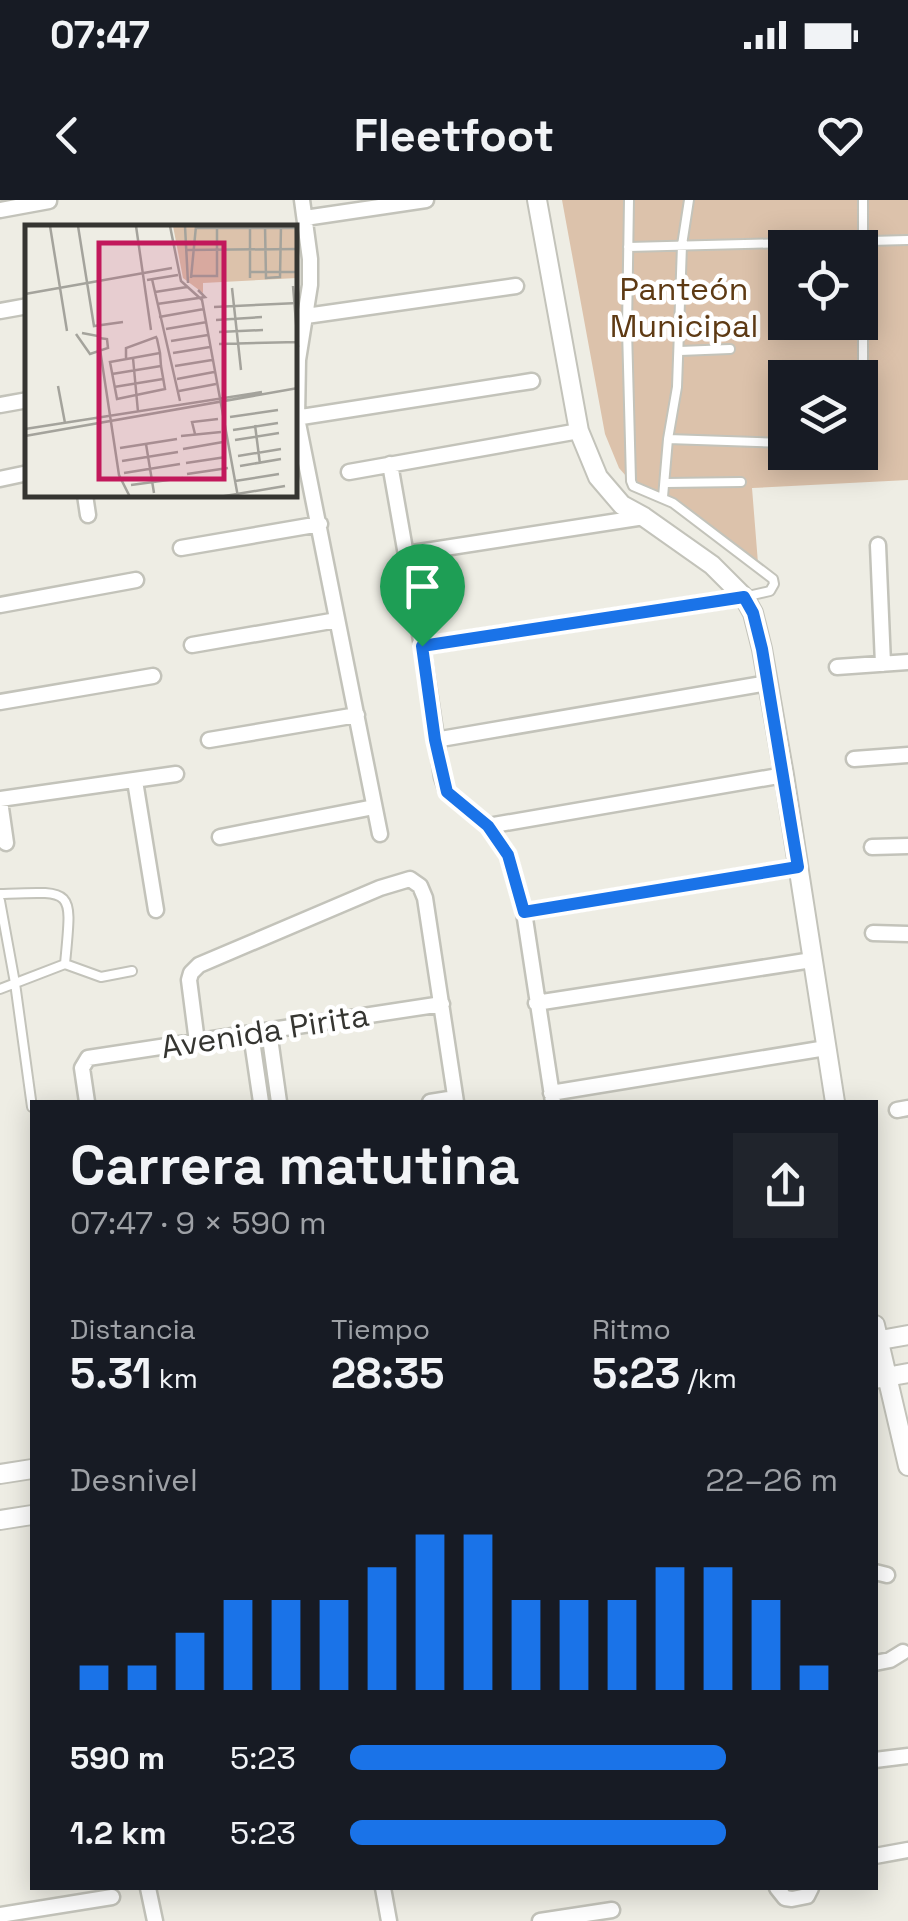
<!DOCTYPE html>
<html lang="es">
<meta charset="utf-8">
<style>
:root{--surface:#171b24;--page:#20242c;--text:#f1f3f6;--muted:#9ea1a6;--accent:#1a73e8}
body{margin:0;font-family:"Space Grotesk",sans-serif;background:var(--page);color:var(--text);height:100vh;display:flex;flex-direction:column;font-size:38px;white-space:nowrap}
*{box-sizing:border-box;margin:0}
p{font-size:32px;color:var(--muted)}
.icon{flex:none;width:55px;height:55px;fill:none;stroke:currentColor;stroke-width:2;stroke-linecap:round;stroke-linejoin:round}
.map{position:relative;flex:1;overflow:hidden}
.details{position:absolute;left:30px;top:900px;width:848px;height:790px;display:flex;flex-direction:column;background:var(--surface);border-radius:0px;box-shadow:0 5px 25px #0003}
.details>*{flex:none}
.fabs{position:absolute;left:768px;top:30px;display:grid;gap:20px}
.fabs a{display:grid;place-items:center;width:110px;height:110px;border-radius:0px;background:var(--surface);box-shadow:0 5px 25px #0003;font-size:50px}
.pin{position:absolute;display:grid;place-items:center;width:85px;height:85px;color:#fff;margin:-102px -42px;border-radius:50% 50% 50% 0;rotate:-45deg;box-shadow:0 0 10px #0007}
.pin .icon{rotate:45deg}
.round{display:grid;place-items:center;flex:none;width:105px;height:105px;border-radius:0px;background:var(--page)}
.head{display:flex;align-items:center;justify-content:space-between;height:170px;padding:0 40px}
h1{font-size:55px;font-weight:800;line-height:75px}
.stats{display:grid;grid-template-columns:repeat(3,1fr);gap:15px;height:170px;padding:10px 40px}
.stats div{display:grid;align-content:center}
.stats b{font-size:42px;font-weight:800}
.stats small{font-size:28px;font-weight:400}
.stats p{font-size:28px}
.chart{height:280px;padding:20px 40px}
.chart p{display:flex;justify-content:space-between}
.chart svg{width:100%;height:180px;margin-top:10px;stroke:var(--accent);stroke-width:6}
ul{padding:0 40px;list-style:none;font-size:32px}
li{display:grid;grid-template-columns:160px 120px 1fr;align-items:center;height:75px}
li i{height:25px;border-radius:12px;background:var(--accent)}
.status{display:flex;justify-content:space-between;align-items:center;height:70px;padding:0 50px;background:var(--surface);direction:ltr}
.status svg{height:28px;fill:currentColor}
header{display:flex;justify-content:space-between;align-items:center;height:130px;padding:0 40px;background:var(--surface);font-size:45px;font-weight:800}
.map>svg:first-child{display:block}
.green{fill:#dcc2ab;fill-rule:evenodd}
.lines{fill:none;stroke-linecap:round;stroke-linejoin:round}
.service-casing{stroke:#c3c3ba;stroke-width:12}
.minor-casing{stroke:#c3c3ba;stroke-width:19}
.tertiary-casing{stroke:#c3c3ba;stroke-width:22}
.service{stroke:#fff;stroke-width:8}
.minor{stroke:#fff;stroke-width:14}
.tertiary{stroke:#fff;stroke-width:18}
.route-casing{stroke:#fff;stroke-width:20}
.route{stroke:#1a73e8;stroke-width:12}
.labels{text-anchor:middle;stroke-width:9;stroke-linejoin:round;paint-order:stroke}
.park-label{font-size:32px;fill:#5e3a14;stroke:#fff}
.street-label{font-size:32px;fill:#353531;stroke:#fff}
.inset-road{fill:none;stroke:#a4a39c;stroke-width:2.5}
.view{fill:#c2185b;fill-opacity:0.15;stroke:#c2185b;stroke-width:5}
.inset-edge{fill:none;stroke:#353531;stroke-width:5}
</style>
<div class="status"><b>07:47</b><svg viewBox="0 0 49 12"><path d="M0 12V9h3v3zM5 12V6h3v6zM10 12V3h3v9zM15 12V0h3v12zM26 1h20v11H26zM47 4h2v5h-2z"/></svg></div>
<header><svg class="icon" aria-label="back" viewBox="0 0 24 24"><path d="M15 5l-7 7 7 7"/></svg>Fleetfoot<svg class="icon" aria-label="heart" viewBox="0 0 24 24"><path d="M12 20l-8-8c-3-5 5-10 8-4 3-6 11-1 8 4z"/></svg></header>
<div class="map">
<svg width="908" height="1721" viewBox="0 0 908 1721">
<rect width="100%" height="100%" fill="#eeede4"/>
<path class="green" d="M562,0H908V280L752,288L758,363L633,284L619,268L605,234ZM785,48H860V122H785ZM785,178H860V252H785Z"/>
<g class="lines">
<defs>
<path id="service" d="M629,0L627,129L631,281L633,286L673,303L773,379L774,384L770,391L744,397
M628,47L908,40
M680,151L730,149
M668,239L785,243
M860,243L863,235V0
M666,283L741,282
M663,297L668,239L677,187L682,45L689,0
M0,694C76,691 72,688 65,764L0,789
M0,701L15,783L32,907
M65,764L101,777L132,771"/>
<path id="minor" d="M302,0L310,59V85L298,160L297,218L380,634
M0,10L49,1
M305,18L426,0
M0,111L28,106
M306,116L516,86
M0,205L28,200
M295,218L532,181
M390,264L422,446L442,577L447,592L488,626L508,655L524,712L553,902
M349,272L579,231
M0,279L28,273
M85,295L88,315
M878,345L883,464
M181,348L320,324
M406,354L644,317
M0,405L136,380
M192,445L337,420
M422,446L744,397
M837,467L908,462
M0,502L153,476
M209,540L357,515
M435,540L768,483
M854,559L908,555
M135,581L156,710
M0,599L176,574
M0,601L6,643
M488,626L784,575
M220,637L374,607
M872,647L908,646
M524,712L798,667
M873,733L908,734
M536,803L812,760
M269,831L279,902
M251,834L261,902
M197,842L189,780L191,773L199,765L380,688L410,679L420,686L425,698L456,902
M551,893L826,848
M87,902L82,868L88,858L442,804
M430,902L455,898
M897,910L908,908
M875,1372L887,1375
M875,1463L890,1460L903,1452
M875,1560L908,1556
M875,1656L908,1650
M148,1688L155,1721
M383,1688L389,1721
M777,1688L785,1698L792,1699L807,1696L811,1688
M0,1715L112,1697
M540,1721L612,1710"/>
<path id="tertiary" d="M537,0L579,231L598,277L622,305L644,317L712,365L744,397L753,413L762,449L784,575L835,902
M875,1125L908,1266
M875,1141L908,1135
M875,1179L908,1173
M0,1274L32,1269
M0,1320L32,1315"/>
</defs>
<use href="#service" class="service-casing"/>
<use href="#minor" class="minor-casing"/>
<use href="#tertiary" class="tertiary-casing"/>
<use href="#service" class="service"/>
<use href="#minor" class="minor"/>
<use href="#tertiary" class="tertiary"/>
</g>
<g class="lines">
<defs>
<path id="route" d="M744,397L753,413L762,449L798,667L524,712L508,655L488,626L447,592L435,540L422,446Z"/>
</defs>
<use href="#route" class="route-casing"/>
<use href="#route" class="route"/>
</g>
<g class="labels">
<g class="park-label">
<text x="684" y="100">Panteón<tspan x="684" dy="37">Municipal</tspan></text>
</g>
<g class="street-label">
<text transform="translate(265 831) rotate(-9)" y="11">Avenida Pirita</text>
</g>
</g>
<g transform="translate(25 25)">
<rect width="272" height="272" fill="#eeede4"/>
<path d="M148,1H272V53L178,58V68L158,53Z" fill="#dcc2ab"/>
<path class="inset-road" d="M25,1L42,106M53,1L69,101L98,97M111,1L126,105M145,1L156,56L177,75L213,272M160,1L163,58M240,1L241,53L255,52L256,1M225,2V53M171,3H273M271,3L272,47M160,25L273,24M226,47H273M166,51H192V2M166,53L171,1M127,54L155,176M122,55L153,50M268,61L273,122M207,63L216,145M130,67L162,62M0,69L147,43M132,79L180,72L173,65M189,82L273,78M134,92L179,84M191,95L237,92M141,104L182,97M194,107L238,105M57,108L73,111L94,250L105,272M51,109L65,129L83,123L82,114L74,113M146,116L183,110M194,119L273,117M148,128L185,122M108,133L113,187M101,134V123L131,112L132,114L135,128L136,141L140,164L92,174L85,137L135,128M150,141L187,135M87,149L136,141M152,154L189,147M33,161L40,198M89,162L138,154M154,166L191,159M205,192L253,185M230,200L235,239M0,204L237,167M208,205L253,198M170,209L167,197L193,194M0,211L273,163M156,211L196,207M210,215L254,208M121,219L129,268M95,223L152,214M158,224L198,217M213,231L256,224M97,236L153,227M161,238L201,232M215,241L256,234M99,248L155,239M162,249L203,243M210,256L254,249M106,260L158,253M194,272L260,261"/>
<path class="view" d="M74,18H199V254H74Z"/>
<rect width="272" height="272" class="inset-edge"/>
</g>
</svg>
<div class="fabs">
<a><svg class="icon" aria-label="locate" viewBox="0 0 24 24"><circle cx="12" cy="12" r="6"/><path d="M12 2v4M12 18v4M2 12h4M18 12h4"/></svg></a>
<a><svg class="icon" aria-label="layers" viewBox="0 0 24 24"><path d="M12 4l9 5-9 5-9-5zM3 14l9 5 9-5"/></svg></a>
</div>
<div class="pin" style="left:422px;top:446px;background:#1e9e55"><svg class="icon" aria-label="arrive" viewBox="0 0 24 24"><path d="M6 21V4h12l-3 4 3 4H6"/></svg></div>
<section class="details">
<div class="head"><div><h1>Carrera matutina</h1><p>07:47 · 9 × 590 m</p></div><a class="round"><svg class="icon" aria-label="share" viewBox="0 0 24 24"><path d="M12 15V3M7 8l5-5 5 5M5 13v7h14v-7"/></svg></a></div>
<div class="stats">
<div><p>Distancia</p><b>5.31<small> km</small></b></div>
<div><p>Tiempo</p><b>28:35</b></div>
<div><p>Ritmo</p><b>5:23<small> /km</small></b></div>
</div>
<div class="chart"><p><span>Desnivel</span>22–26 m</p>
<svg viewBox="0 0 160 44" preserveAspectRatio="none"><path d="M5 44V38M15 44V38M25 44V30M35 44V22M45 44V22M55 44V22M65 44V14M75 44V6M85 44V6M95 44V22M105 44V22M115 44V22M125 44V14M135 44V14M145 44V22M155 44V38"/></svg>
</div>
<ul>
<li><b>590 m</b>5:23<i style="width:77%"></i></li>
<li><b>1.2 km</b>5:23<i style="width:77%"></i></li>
</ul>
</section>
</div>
